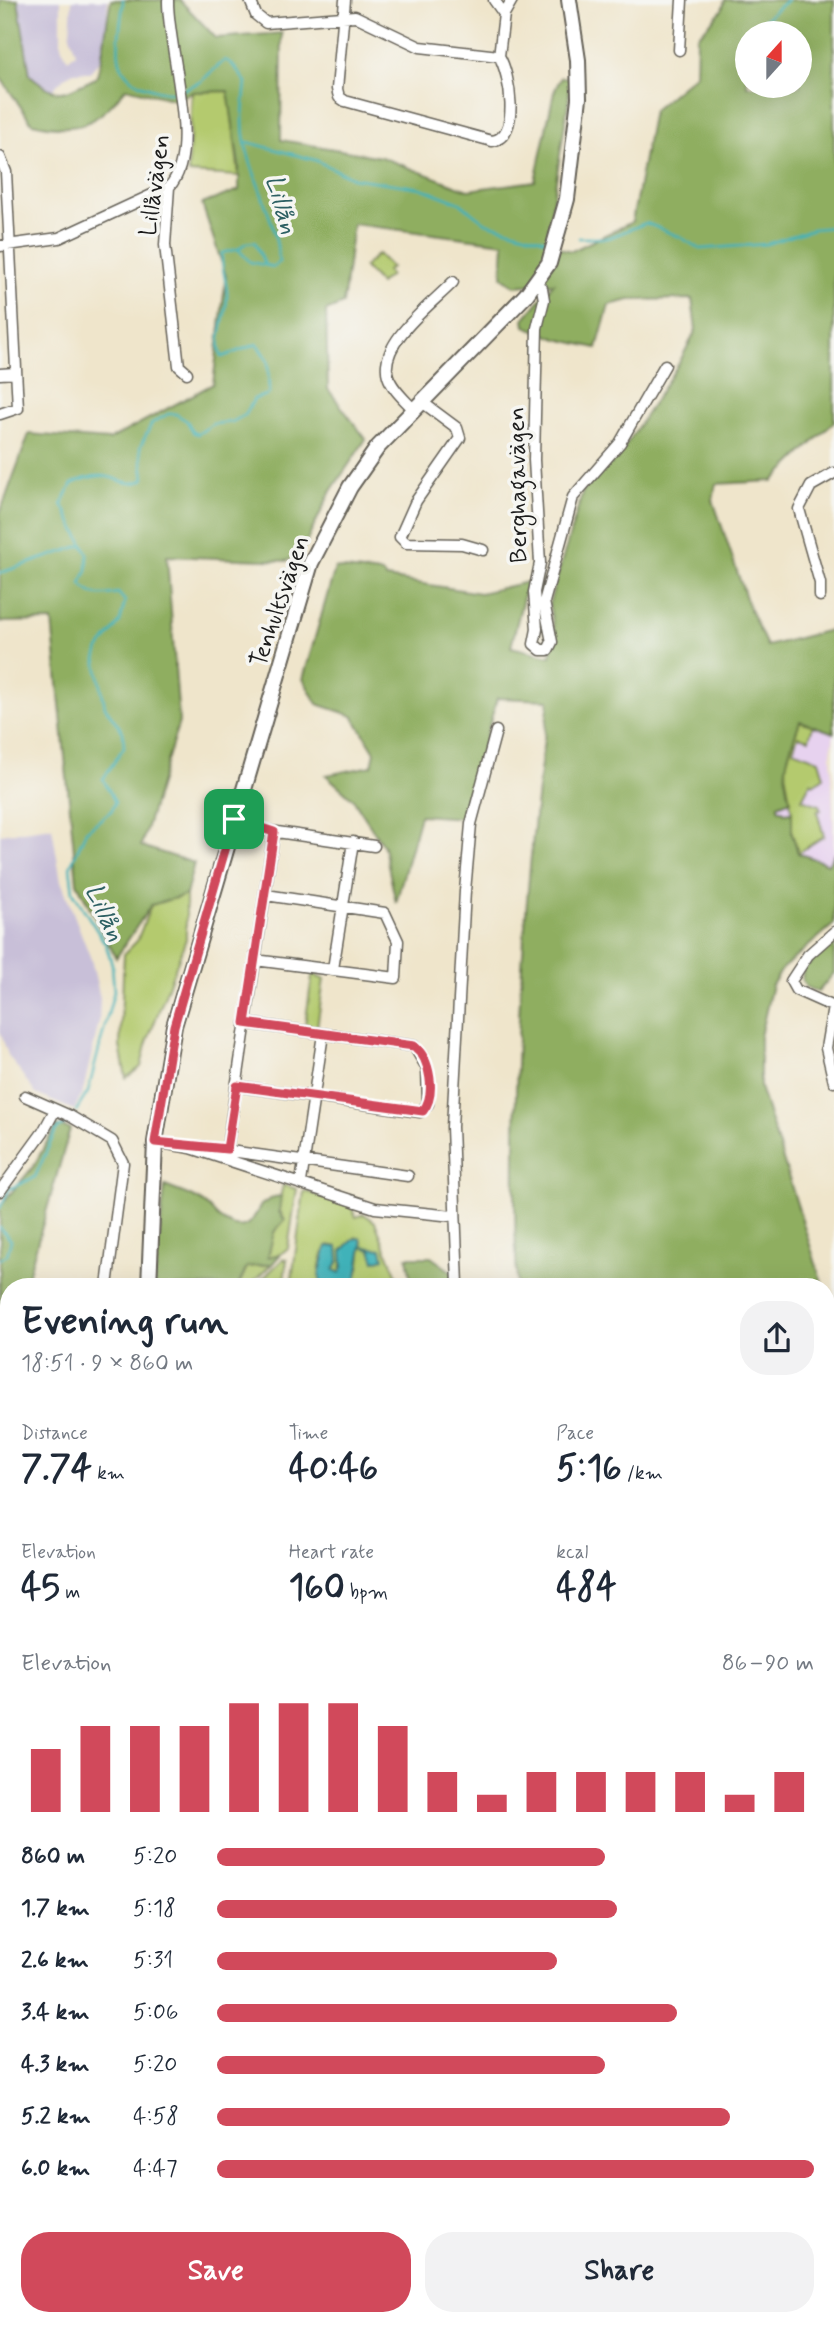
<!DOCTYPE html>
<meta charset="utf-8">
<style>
:root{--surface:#fff;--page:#f2f2f3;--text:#1f2937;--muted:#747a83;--accent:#d1495b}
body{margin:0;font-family:Mynerve,sans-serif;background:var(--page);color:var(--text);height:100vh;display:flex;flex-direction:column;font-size:26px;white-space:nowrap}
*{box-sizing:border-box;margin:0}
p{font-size:23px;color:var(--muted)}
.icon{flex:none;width:38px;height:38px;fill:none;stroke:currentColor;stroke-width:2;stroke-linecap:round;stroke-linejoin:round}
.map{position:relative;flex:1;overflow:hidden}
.panel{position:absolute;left:0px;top:1278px;width:835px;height:1048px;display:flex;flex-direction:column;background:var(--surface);border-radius:28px 28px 0 0;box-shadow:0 7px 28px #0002}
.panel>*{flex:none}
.needle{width:46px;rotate:21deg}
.tools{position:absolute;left:735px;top:21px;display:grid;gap:14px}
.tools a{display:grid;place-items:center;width:77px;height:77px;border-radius:50%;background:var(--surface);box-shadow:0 7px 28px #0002;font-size:35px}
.pin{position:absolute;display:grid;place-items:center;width:60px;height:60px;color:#fff;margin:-30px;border-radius:14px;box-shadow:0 4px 10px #0006}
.round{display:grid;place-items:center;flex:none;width:74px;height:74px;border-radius:28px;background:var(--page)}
.headline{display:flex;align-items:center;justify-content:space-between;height:119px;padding:0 21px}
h1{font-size:38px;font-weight:700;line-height:52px}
.figures{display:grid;grid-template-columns:repeat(3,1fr);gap:10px;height:119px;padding:7px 21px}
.figures div{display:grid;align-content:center}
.figures b{font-size:35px;font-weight:700}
.figures small{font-size:19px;font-weight:400}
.figures p{font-size:19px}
.chart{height:196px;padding:14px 21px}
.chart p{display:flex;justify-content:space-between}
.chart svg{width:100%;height:126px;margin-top:7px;stroke:var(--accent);stroke-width:6}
.primary-button{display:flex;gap:14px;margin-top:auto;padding:14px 21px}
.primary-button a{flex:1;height:80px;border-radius:28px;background:var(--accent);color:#fff;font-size:28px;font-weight:700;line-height:80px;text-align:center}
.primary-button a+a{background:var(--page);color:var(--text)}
ul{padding:0 21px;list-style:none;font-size:23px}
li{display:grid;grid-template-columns:112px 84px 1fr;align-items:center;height:52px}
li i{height:18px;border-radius:9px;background:var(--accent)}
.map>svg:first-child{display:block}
.built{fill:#e7d2ef}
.industrial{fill:#c8bfd8}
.green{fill:#b4ca6e;stroke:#687345;stroke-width:2}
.forest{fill:#8fae61;stroke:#56653e;stroke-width:2;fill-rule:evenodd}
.water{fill:#41b2b9;stroke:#2e676a;stroke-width:2}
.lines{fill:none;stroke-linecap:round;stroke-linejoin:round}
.stream{stroke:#41b2b9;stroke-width:2.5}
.street-casing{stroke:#666259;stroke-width:13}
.secondary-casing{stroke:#666259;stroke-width:18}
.street{stroke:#fff;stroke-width:10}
.secondary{stroke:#fff;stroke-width:14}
.route-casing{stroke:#fff;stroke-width:14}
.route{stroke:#d1495b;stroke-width:9}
.labels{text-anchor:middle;stroke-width:7;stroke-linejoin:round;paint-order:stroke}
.street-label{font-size:24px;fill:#1c1c1c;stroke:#f6f6f2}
.water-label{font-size:26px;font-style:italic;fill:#2d6063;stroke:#f6f6f2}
</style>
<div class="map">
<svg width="834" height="2325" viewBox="0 0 834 2325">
<rect width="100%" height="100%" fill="#f6f6f2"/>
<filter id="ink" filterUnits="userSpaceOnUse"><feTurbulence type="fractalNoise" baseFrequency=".0143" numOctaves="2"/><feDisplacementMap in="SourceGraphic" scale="14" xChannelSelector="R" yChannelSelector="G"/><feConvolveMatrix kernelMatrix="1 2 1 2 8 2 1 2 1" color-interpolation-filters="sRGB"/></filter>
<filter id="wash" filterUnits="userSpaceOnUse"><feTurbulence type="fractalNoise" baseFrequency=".00686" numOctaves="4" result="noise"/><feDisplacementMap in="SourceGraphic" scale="28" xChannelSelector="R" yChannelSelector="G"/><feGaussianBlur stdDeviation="1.57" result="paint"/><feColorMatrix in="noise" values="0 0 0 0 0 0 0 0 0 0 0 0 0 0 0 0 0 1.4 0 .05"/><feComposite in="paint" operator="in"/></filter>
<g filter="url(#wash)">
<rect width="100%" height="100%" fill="#efe5cb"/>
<path class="built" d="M800,721L834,733L831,752L834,853L828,864L798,853L792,812L779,811L778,805L782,804L787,791L784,766Z"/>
<path class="industrial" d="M18,0H61V46L68,60L76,53L70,35L72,0H108L104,55L90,72H74L66,76L50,92L30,75Z
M52,827L61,881L91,959L100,998L99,1022L83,1091L74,1110L36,1094L8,1055L0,1031V834Z"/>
<path class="green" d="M229,91L239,176L188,173L192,92Z
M378,254L391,267L387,271L390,275L380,284L364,267Z
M800,721L813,725L809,739L798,736L793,750L819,760L824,777L813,784L811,782L802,799L819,805L821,810L817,811L824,836L798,853L792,833V812L784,766Z
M186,895V939L146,1045L141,1067L126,1078L120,1046L124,954L137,941L151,905Z
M313,970L318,971L317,977L324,979L317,1027L305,1025Z
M283,1185L297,1189L288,1248L281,1254L267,1257L274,1232L284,1220L278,1206Z
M304,1191L350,1205L356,1217L364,1214L375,1222L401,1286H346C364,1275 358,1262 363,1242L356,1237L343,1250L341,1273L334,1270L339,1260L338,1247L329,1245C320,1255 317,1273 322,1286H291Z
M283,1259L287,1260L283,1286H255Z
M272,1264L249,1286H238L247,1267Z
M9,1431V1870H0V1454Z
M431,2317H562L559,2325H455Z"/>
<path class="forest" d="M0,0H18L30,75C61,101 61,93 96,78C105,52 105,27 111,0H180L216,38L282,33L281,140L381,157L468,190L535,181L554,92L561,77L572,78L546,245L572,251L632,222L653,110L696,74L697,37L722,10L725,0H834V422L773,481L716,484L713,500L750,610L767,646L834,629V733L800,721C791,748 778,772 791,800L778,805L779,810H783L784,813L792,812V833L798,853L828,864L834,853V924L783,968L772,985L760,1036V1087L823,1286H517C509,1090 523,894 549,700L497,698L463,818L420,815L396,903L384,847L353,799L326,775L372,766L375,752L353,716L317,704L303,679L335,568L382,573L386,578L480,593L527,582L511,647L550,656L555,634L549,604L583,491L625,447L679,363L696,330L692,299L630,300L609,305L597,348L557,339L525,326L524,319L554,283L515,286L502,277L504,243L353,224L343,304L326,311L328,389L366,439L331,491L301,553L287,561L167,556L179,722L141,846L194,863L186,895L151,905L116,958L77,883L52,621L0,622V513L29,434L109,440L213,384L226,276L202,204L239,190V166L228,91L192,92L176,100L126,88C96,125 79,134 32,123L0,77ZM747,33H800V86H747Z
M834,939V973L818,992L806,987L802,981L803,970Z
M56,1126L70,1129L25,1286H9V1614L0,1618V1206L33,1167Z
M165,1186C177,1191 191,1195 202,1202C209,1206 213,1213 219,1218C243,1235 251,1225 261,1205L274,1197L281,1196L279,1212L285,1220L274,1232L268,1257L281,1254L272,1264L247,1267L238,1286H154Z
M407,1257H431L452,1272L456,1286H412Z
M826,1295L834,1322V1573L826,1582Z
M826,1857L834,1861V2270L828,2302L834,2298V2325H559L562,2317H826Z
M0,1895L9,1900V2068L0,2062Z
M184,2317H431L455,2325H184Z"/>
<path class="water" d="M361,1238L363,1247L382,1249L384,1258L375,1261L371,1250L362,1246L356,1282L347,1286H322L319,1275L327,1246L338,1247L339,1260L334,1270L340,1273L343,1267L342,1251L353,1239Z"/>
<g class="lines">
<path class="stream" d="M123,0C122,33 105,69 142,85C153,89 164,93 175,92
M749,33L787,0
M737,45L747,35
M247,142L315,160L353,178L421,188L460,203L486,223L546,240
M579,238H608L646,223L680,237L700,249L767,244L813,229L834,227
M238,249L246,243L255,242L264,263
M0,573L83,545
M76,1111L88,1092L114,991L112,964L106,945L73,892L70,867L86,831L112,810L115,802L103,779L124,747L123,732L105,707L96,659L99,649L120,622L125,601L118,593C102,596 93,598 81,584L87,570L88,554L62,504L72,484C80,480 90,476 100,476C116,475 128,490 144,479L140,447L152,423L168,414H176L187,421L193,432L198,434L213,424L232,422L245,415L254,399L269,394L268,361L257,344L222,357C214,341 227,316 227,297C228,282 220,267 222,253L238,249L250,262L274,267L279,262C276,218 254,184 245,142C241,122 244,102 246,82L231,63L225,60L200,82L182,90
M0,1208L9,1189L35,1177L56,1130L69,1121
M0,1228L11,1240L7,1255L0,1259
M0,1335L9,1340
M0,1386L9,1381
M0,2053L9,2062
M0,2110L9,2117"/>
</g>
</g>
<g filter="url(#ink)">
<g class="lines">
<defs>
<path id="street" d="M250,0L256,15L266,23L355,16L420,47L499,56
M345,0L337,89L339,97L345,101L492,141C521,137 510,74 499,56
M494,0L504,14
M679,50L682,0
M499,56L504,14L512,0
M0,157L6,172L18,408L0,414
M169,187L165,245L179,366L187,373
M0,246L59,238L169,187C203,151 167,48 168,0
M535,284L542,288L544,300L537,328L534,460L540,563L534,592L537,629L534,644L541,650H548L552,642L544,602L573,497L620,443L665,365
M0,374L15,373
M422,402L457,428L460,438L416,501L400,537L406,543L462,544L483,550
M414,410C405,400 392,389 388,376C378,343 432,304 453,282
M820,596V583L799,509L811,486L834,473
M234,819L263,830L374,846
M834,932L808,955L791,981L796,990L834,1007
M255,960L396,978L398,941L385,913L266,895
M333,969L353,842
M833,1007L826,1048L834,1082
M237,1086L420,1112L428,1104L427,1068L414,1046L245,1023
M25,1096L70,1116L112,1141L123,1163L107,1286
M155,1142L191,1148L375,1208L453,1216
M202,1147L408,1176
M227,1149L274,832
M301,1182L323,1034
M0,1191L43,1132L55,1110
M458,1285L452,1127L465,891L471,824L496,731
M826,1658L834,1684"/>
<path id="secondary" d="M149,1286L155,1142L174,1026L311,563L350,487L378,447L526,295L549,263L567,199L579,98L578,60L569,0
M171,2317L172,2325"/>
</defs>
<use href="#street" class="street-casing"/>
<use href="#secondary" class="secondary-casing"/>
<use href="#street" class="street"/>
<use href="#secondary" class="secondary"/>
</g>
</g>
<g class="lines" filter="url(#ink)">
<defs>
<path id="route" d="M234,819L274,832L245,1023L414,1046C431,1059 436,1095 423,1111L237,1086L227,1149L155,1142L174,1026Z"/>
</defs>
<use href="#route" class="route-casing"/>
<use href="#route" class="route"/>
</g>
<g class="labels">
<g class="street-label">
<text transform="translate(154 185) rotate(-82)" y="8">Lillåvägen</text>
<text transform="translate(517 485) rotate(-91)" y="8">Berghagavägen</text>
<text transform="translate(279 601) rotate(-71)" y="8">Tenhultsvägen</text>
</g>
<g class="water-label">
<text transform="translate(283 204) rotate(74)" y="9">Lillån</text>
<text transform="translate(106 912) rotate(65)" y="9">Lillån</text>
</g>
</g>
</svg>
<div class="tools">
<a><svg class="needle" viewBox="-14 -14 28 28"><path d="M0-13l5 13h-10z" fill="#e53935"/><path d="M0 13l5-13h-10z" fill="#747a83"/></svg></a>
</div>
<div class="pin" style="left:234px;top:819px;background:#1e9e55"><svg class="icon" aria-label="arrive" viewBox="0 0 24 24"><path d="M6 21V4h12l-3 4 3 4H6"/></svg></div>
<section class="panel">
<div class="headline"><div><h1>Evening run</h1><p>18:51 · 9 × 860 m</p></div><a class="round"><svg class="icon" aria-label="share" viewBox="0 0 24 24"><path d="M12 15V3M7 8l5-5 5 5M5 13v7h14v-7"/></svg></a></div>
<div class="figures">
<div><p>Distance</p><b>7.74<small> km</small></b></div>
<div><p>Time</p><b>40:46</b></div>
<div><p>Pace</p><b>5:16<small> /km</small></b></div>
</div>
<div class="figures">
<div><p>Elevation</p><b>45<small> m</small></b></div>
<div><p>Heart rate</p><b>160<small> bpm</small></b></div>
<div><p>kcal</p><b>484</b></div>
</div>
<div class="chart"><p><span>Elevation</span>86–90 m</p>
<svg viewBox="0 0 160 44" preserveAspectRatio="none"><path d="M5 44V22M15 44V14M25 44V14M35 44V14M45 44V6M55 44V6M65 44V6M75 44V14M85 44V30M95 44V38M105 44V30M115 44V30M125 44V30M135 44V30M145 44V38M155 44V30"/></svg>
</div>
<ul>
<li><b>860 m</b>5:20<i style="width:65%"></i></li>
<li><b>1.7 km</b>5:18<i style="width:67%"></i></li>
<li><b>2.6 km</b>5:31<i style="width:57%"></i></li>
<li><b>3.4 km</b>5:06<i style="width:77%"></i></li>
<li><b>4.3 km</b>5:20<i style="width:65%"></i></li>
<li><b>5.2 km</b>4:58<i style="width:86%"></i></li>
<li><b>6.0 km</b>4:47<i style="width:100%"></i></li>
</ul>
<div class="primary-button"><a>Save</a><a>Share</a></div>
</section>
</div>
